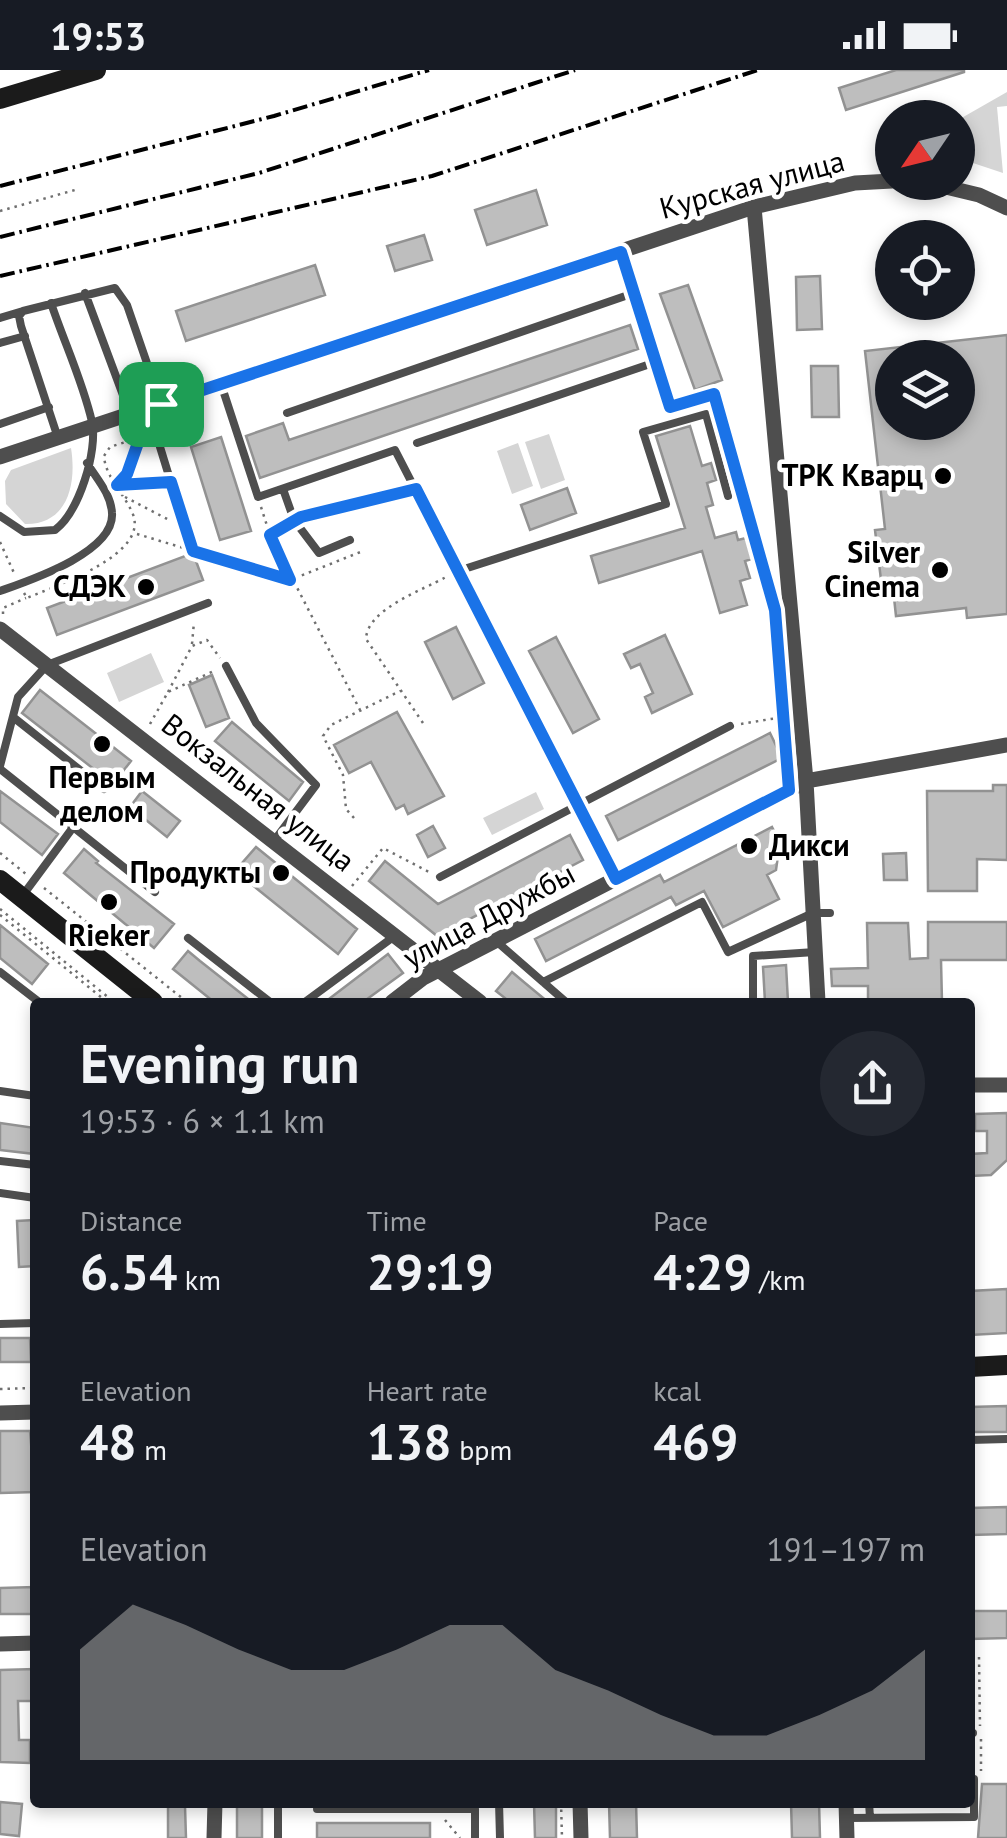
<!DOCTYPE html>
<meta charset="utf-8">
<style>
:root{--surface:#171b24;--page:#242831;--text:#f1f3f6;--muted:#9ea1a6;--accent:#858687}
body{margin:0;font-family:"PT Sans",sans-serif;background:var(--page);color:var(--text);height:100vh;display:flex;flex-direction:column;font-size:38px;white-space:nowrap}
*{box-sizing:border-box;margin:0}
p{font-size:32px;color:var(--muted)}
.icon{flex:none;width:55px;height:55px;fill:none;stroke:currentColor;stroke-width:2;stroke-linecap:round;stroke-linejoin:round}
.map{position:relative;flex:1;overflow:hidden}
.sheet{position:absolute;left:30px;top:928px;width:945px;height:810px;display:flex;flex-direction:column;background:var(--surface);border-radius:10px;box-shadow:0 5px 15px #0003}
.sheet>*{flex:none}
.needle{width:65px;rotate:235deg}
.tools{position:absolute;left:875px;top:30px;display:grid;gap:20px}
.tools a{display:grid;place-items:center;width:100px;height:100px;border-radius:50%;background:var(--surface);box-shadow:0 5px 15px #0003;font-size:50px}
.pin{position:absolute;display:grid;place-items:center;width:85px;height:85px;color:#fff;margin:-42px;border-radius:20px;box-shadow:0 5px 15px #0006}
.round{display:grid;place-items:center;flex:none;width:105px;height:105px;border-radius:52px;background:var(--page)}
.overview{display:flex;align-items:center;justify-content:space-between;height:170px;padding:0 50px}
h1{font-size:55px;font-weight:700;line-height:75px}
.metrics{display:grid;grid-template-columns:repeat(3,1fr);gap:15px;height:170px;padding:10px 50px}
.metrics div{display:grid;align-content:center}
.metrics b{font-size:50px;font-weight:700}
.metrics small{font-size:28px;font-weight:400}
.metrics p{font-size:28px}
.chart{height:280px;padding:20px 50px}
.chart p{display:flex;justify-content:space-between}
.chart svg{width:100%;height:180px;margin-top:10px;fill:var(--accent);opacity:.7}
.status{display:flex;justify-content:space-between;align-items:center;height:70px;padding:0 50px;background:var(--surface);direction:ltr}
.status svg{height:28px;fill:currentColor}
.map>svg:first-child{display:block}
.green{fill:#d5d5d5}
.building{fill:#bebebe;stroke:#929292;stroke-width:2.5;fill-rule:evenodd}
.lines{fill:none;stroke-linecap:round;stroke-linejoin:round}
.path{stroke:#707070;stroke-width:2.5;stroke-dasharray:2.5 5;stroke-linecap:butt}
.lane{stroke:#4e4e4e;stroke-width:8}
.street{stroke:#4e4e4e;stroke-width:15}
.secondary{stroke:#1b1b1b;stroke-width:20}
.rail{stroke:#000;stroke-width:4;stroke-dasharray:15 5 2.5 5;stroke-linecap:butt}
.route-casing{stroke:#fff;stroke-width:20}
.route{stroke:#1a73e8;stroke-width:12}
.poi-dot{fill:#000;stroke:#fff;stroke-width:4}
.labels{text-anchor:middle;stroke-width:9;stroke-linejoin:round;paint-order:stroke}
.street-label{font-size:30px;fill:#000;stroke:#fff}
.poi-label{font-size:30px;font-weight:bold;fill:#000;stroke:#fff;text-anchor:end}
</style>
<div class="status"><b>19:53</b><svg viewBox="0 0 49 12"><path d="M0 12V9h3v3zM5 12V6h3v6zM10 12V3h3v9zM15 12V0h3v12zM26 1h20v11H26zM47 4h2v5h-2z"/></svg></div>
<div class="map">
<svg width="1007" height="1768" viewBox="0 0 1007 1768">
<rect width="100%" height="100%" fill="#fff"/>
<path class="green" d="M1007,22V36L997,37L1003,103L958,88V50Z
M549,364L565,410L541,419L525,372Z
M518,373L533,416L512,424L497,381Z
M71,378C77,415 67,455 25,454L6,434L5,411L11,400Z
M151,583L164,612L119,632L107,603Z
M536,722L544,739L492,765L483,748Z"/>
<path class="building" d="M896,0H964V2L846,40L839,18Z
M536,120L547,155L487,175L475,140Z
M424,165L432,190L395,201L387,176Z
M315,195L325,225L186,271L176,241Z
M820,206L822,259L797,260L796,207Z
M688,215L722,310L695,320L660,224Z
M630,255L638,279L260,408L246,366L283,353L289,370Z
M1007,265V544L967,548L966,538L896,546L892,509L881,510L875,460L885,459L865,281ZM892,288H958V352H892Z
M811,296H838L839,347H812Z
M690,356L702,396L711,393L716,410L707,413L713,435L706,437L715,468L736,462L738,470L746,468L752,489L745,491L750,508L740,511L747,535L720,543L702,481L599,513L591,486L685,458L656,366Z
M221,367L251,461L220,470L191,377Z
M567,418L576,443L530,460L521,435Z
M193,483L203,510L57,565L47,538Z
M456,557L484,613L453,629L425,572Z
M665,565L692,624L652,643L645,627L653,623L640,594L631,598L624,584Z
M556,567L599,649L573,663L529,581Z
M212,605L229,648L206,657L189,615Z
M40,620L131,691L113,714L22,643Z
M397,642L444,726L408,744L404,735L396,739L371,692L349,703L334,675Z
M232,652L303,712L289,731L215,671Z
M770,663L782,688L618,770L606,746Z
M993,715H1007V790L977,789V821H928L927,721H993Z
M0,721L58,764L42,785L0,752Z
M142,721L180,751L167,767L130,737Z
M433,756L445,778L428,787L417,765Z
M772,757L780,772L776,800L767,805L779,829L723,857L704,821L676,835L671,827L546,891L535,869L660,805L664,812Z
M570,765L583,790L437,866L369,811L385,791L438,834Z
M256,777L357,859L338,884L235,801Z
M84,779L98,791L96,793L174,854L154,878L64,803Z
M906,783L907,810H884L883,784Z
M928,852H1007V890H941L942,932H868V916H832L831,899L868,898L867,853H908L910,889L928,888Z
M0,855L48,894L32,914L0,888Z
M188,881L200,891L252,932H214L173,899Z
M388,884L403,903L363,932H325Z
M786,895L788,932H765L763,897Z
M512,902L525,913L548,932H510L496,921Z
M1007,1043V1090L991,1105L970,1106V1084L987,1083V1061H975V1044Z
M0,1053L35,1058V1084L0,1080Z
M34,1150L35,1196L19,1197L17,1151Z
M1007,1219V1263L970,1265V1221Z
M0,1268H30L31,1292H0Z
M1007,1336V1362H970V1337Z
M0,1361H30L35,1422L0,1423Z
M1007,1437V1464L970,1465V1438Z
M35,1517V1544H0V1518Z
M970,1541H1007V1568L970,1569Z
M35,1599V1631H18L19,1670H30V1693L0,1692V1600Z
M982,1714H1007V1768H978Z
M0,1732L22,1734L19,1766L0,1764Z
M237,1732H262V1768H237Z
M534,1732H556V1768H535Z
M609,1732H636L637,1768H610Z
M791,1732H819L820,1768H792Z
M168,1736H185L186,1768H168Z
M317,1753H430V1768H317Z"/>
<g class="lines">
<path class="path" d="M0,141L75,120
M659,303L670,337L714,324L775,542
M118,414L127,405L140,368
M118,415L160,412
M125,427L171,451
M261,437L270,465L284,455
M305,446L404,422
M137,464L290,510L363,481
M270,465L360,640
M0,472L14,503
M24,523L27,528C57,515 152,484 132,442C124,424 105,406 104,386L110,377L144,366
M3,544V538L26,528
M776,560L787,701
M192,574L194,552
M168,622L192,576L207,570L220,588
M423,653L366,569C367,539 423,520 446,507
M150,654L168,622L214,601
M741,654L783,647
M354,748L346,739L343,705L323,666L331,655L400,621
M0,783L26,804
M352,816L383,778L429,802
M44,818L187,932
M0,839L114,932
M0,845L107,932
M0,1319L35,1318
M979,1587L980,1656
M981,1669V1701
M561,1732L562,1768
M445,1750L460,1768"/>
<path class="lane" d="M85,223L130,344
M0,248L23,241
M0,273L25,266
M221,314L258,427L395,380L616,809
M148,338L185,458
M287,343L634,223
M0,354L49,337
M58,368L21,256L19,246L23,241L115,218L127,235L161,334
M417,373L656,292L621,181
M283,419L294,450L319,483L350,470
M0,446L24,462L55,460C79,442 98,381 92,352C83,312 64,272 51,233
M458,501L666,434L643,362L706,344L728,426
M0,521C31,510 115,482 112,443C111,424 97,409 87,393
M226,596L256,653L316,715L274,771
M13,647L104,719
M0,696L18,627L47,595L208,533
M0,699L155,822
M440,807L730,656
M23,825L74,756
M188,868L270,932
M496,871L566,932
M0,902L39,932
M543,912L702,832L728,882L813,843H830
M305,932L396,865
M753,932V886L815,882
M0,1021L35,1026
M0,1091L35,1095
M0,1123L35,1128
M0,1254L35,1253
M970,1370L1007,1369
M970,1663H973
M278,1732V1768
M499,1732L500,1768
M869,1732L870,1748
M317,1739H475V1768
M847,1748L974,1747V1709"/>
<path class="street" d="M925,112L979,125L1007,138
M754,137L806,711L818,932
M0,387L754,137L855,113L892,111
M0,559L480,932
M392,932L423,908L806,711L1007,675
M970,1015H1007
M0,1343L35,1342
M0,1574L35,1573
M580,1732L581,1768
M846,1732L847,1768
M214,1768L215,1732"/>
<path class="secondary" d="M0,29L96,0
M0,810L153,932
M970,1297L1007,1295"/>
<path class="rail" d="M0,116L274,46L429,0
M0,167L259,103L575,0
M0,206L432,106L758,0"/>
</g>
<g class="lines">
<defs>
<path id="route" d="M621,182L670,337L714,324L775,540L789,720L616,809L416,419L301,447L270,465L290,510L193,481L171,412L117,415L127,404L140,367L155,362L148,338Z"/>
</defs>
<use href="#route" class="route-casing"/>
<use href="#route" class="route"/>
</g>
<g class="poi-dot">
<circle cx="943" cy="406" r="10"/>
<circle cx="940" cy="500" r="10"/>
<circle cx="146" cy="517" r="10"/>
<circle cx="102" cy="674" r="10"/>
<circle cx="749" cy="776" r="10"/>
<circle cx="281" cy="803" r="10"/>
<circle cx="109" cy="832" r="10"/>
</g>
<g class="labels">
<g class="street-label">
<text transform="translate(752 115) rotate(-15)" y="10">Курская улица</text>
<text transform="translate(258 723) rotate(38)" y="10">Вокзальная улица</text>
<text transform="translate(489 846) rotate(-28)" y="10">улица Дружбы</text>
</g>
<g class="poi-label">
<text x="923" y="416">ТРК Кварц</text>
<text x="920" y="493">Silver<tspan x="920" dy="34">Cinema</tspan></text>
<text x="126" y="527">СДЭК</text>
<text x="102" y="718" text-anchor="middle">Первым<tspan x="102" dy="34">делом</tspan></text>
<text x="769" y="786" text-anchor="start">Дикси</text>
<text x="261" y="813">Продукты</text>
<text x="109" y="876" text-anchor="middle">Rieker</text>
</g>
</g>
</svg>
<div class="tools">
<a><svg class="needle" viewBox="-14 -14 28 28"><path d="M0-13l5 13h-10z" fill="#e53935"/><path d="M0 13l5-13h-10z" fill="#9ea1a6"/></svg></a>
<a><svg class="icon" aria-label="locate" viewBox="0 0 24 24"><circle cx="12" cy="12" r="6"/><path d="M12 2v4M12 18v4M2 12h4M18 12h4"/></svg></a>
<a><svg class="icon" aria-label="layers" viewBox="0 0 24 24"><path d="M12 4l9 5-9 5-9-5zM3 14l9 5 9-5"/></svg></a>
</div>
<div class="pin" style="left:161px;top:334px;background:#1e9e55"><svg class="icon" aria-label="arrive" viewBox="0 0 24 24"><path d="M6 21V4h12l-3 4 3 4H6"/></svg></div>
<section class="sheet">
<div class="overview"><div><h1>Evening run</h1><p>19:53 · 6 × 1.1 km</p></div><a class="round"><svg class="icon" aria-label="share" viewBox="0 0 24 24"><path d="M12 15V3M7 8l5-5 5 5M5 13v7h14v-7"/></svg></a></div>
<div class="metrics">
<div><p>Distance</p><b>6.54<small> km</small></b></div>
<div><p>Time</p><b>29:19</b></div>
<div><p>Pace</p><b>4:29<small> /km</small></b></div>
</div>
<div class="metrics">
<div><p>Elevation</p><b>48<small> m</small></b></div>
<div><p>Heart rate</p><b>138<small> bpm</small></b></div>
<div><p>kcal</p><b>469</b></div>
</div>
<div class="chart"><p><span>Elevation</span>191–197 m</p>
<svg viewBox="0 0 160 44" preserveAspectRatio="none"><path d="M0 44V17L10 6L20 11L30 17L40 22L50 22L60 17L70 11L80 11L90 22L100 27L110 33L120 38L130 38L140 33L150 27L160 17V44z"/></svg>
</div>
</section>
</div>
